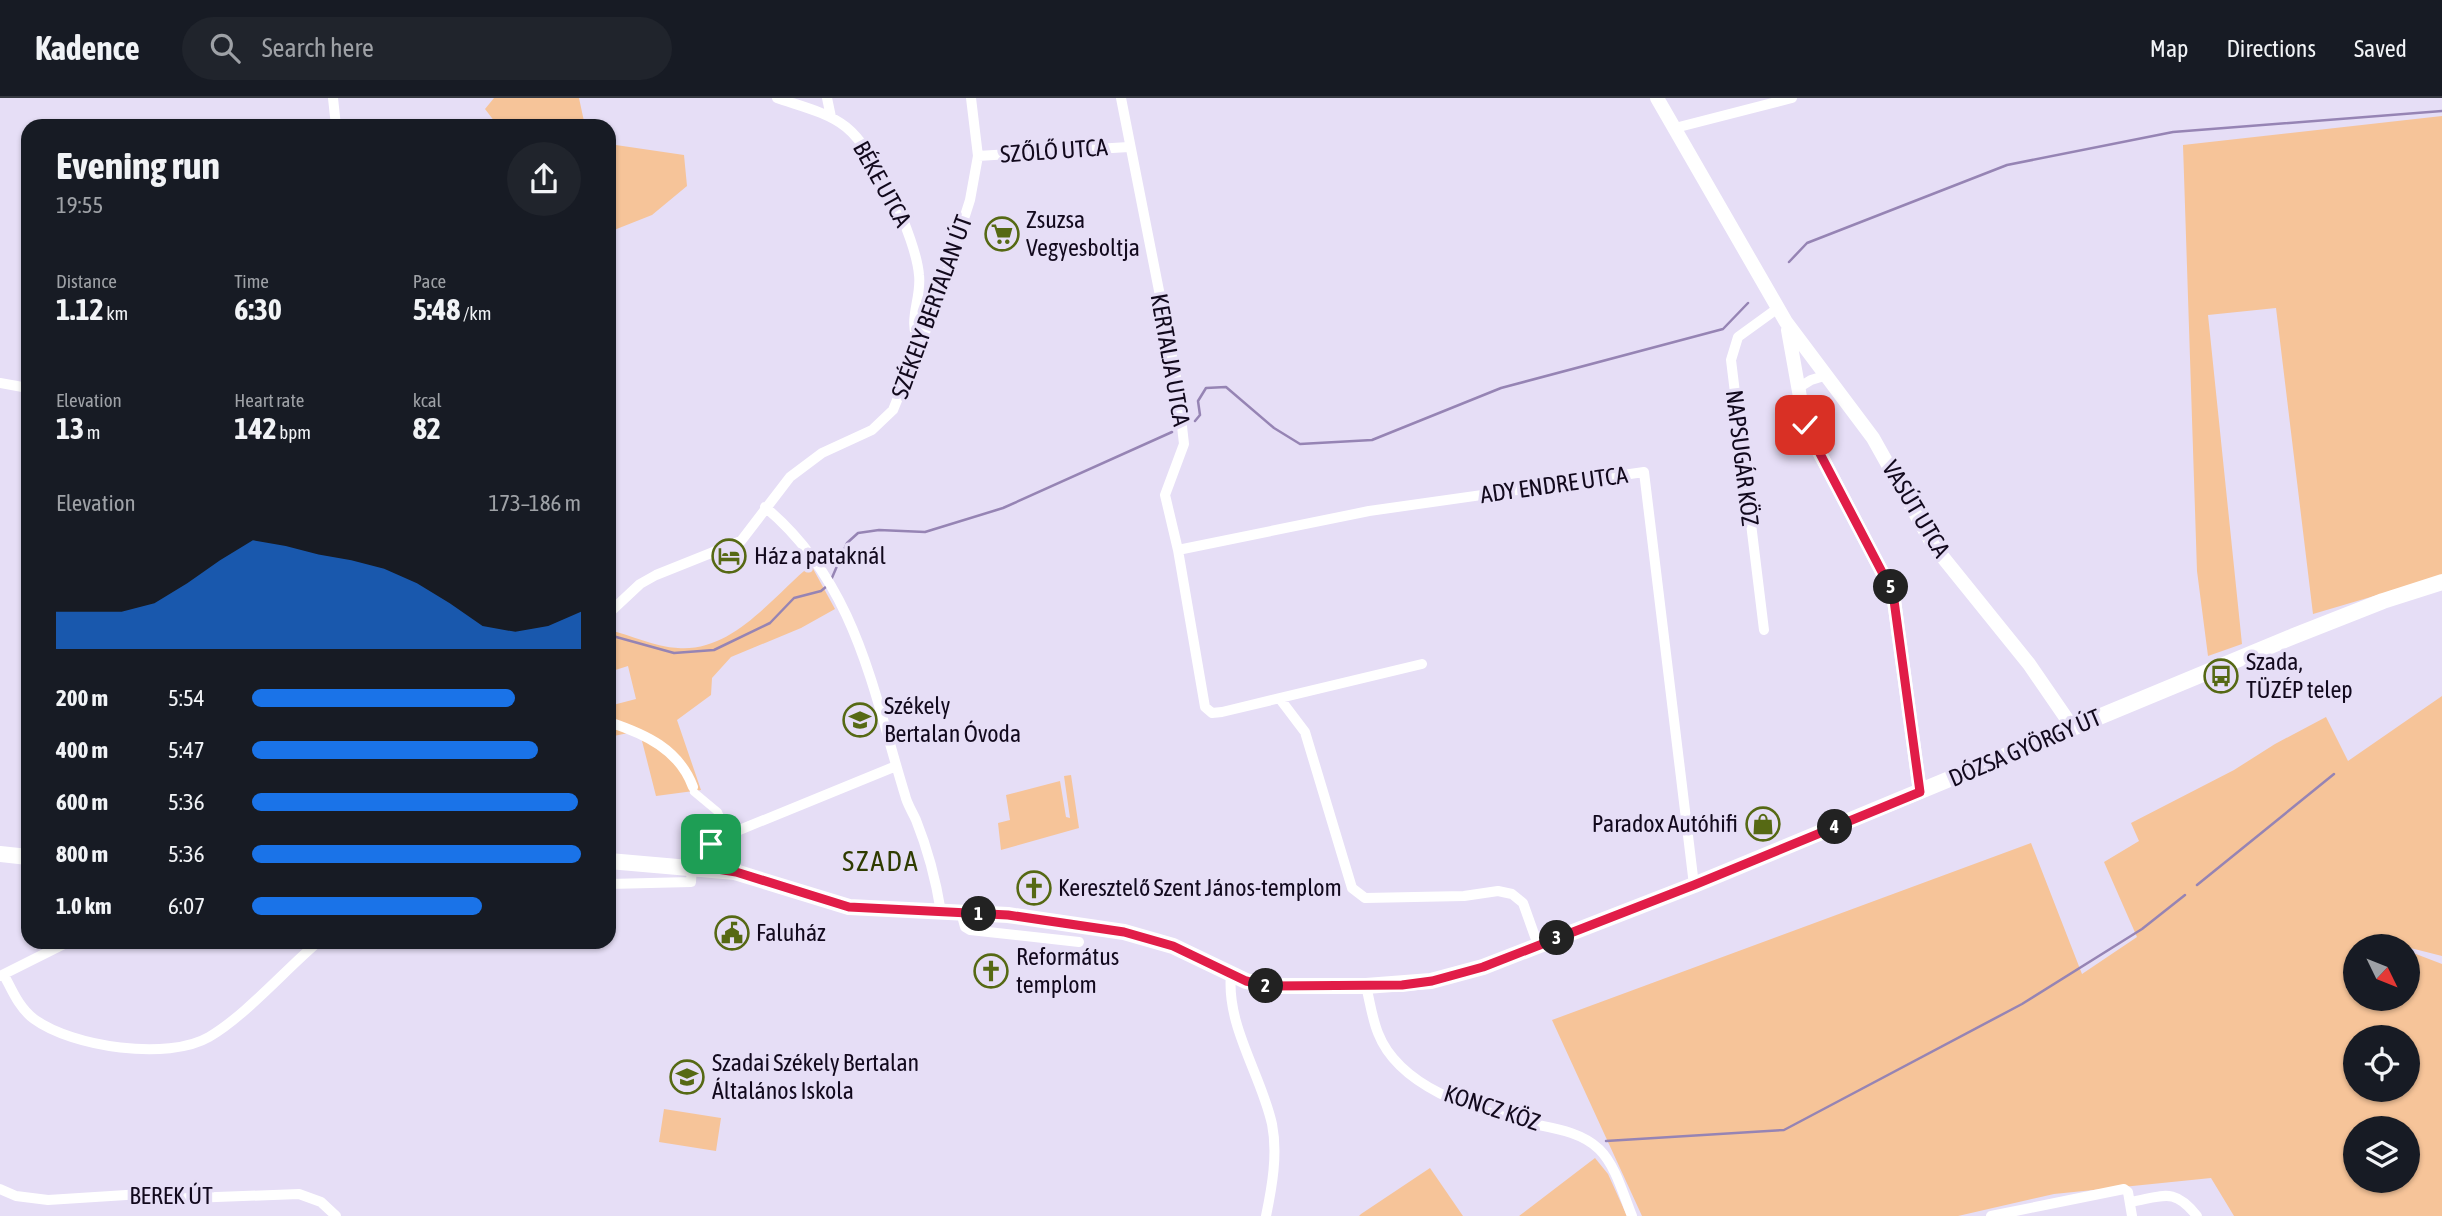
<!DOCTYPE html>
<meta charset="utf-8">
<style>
:root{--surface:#171b24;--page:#20242c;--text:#f1f3f6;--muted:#9ea1a6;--line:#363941;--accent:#1a73e8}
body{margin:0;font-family:"Asap Condensed",sans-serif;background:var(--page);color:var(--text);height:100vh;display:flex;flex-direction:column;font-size:26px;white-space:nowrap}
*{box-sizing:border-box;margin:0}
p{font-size:23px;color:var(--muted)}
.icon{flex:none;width:38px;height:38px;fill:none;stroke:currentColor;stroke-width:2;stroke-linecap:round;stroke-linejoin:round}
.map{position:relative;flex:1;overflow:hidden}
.sheet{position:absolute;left:21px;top:21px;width:595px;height:830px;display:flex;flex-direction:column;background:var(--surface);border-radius:21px;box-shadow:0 2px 5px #0004}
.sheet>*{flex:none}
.needle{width:46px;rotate:133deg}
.controls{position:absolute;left:2343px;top:836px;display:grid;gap:14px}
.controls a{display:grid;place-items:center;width:77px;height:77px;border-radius:50%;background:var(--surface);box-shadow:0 2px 5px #0004;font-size:35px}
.pin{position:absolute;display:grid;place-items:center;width:60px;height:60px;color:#fff;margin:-30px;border-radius:14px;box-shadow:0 4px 10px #0006}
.km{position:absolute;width:35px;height:35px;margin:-18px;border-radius:50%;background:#222;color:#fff;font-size:19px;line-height:35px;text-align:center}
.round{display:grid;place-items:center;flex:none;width:74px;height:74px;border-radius:37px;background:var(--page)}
.summary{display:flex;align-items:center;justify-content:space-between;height:119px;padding:0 35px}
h1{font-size:38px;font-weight:700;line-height:52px}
.stats{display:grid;grid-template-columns:repeat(3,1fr);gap:10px;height:119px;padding:7px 35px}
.stats div{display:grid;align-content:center}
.stats b{font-size:30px;font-weight:700}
.stats small{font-size:19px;font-weight:400}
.stats p{font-size:19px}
.chart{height:196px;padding:14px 35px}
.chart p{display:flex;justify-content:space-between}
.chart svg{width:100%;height:126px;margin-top:7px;fill:var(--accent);opacity:.7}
ul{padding:0 35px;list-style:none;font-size:23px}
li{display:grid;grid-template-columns:112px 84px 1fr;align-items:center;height:52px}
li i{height:18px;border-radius:9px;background:var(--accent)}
header{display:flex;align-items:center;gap:42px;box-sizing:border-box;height:98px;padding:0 35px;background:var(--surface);border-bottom:2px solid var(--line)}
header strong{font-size:33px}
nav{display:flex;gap:38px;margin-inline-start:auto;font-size:24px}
.search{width:490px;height:63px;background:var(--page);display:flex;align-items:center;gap:18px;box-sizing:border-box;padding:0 24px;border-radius:38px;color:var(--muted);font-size:26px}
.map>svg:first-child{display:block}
.green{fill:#f6c499;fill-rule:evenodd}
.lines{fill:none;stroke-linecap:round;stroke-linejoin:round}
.stream{stroke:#9684b4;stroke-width:2.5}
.pedestrian{stroke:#fff;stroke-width:8}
.minor{stroke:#fff;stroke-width:10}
.tertiary{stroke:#fff;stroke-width:14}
.secondary{stroke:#fff;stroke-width:16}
.route-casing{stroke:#fff;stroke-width:14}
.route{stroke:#e11d48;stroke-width:9}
.labels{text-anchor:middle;stroke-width:7;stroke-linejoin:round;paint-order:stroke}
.street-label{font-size:24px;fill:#12091d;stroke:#e6def6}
.poi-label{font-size:24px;fill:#12091d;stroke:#e6def6;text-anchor:start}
.quarter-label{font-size:28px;letter-spacing:2px;fill:#2f3b00;stroke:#e6def6}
</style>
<header>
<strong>Kadence</strong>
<div class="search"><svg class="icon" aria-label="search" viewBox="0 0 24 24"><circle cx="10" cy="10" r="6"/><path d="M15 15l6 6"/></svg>Search here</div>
<nav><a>Map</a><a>Directions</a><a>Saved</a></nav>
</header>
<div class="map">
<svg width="2442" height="1118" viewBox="0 0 2442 1118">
<rect width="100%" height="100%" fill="#e6def6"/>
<path class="green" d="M494,0H579L585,28H498L485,11Z
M2442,18V478L2313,516L2276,210L2208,217L2242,546L2208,558L2197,473L2183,47Z
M609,46L684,57L687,88L652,117L609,134Z
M811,467L835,511L801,530L731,559L712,580L711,597L677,622L701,692L656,698L641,639L633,634L609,639V608L636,601L628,568L609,574V532C631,537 655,549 678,550C733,554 771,500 811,467Z
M2442,598V858L2383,843L2395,849H2356V901H2408V853L2442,866V1118H2234L2211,1080L2054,1096L1958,1118H1642L1552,922L2031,745L2082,876L2137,839L2104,764L2139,743L2131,725L2234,672L2275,646L2326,619L2348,663ZM2356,940H2408V992H2356ZM2356,1031H2408V1083H2356Z
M1071,677L1079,730L1001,752L998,725L1010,722L1006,697L1060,683L1066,719L1070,720L1064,678Z
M664,1011L721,1020L716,1053L659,1044Z
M1595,1060L1608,1076L1627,1118H1519Z
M1430,1070L1463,1118H1359L1361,1116Z"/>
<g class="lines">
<path class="stream" d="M1789,164L1807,145L2007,67L2173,34L2442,13
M1195,323L1200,317L1198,303L1206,290L1226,289L1274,330L1300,346L1372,342L1501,290L1723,231L1748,205
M831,482L847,445L858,435L879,432L925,434L1003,410L1172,334
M609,537L674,555L714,552L770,525L794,500L821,493L827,488
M2197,787L2334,676
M1606,1043L1784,1032L2022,906L2142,831L2185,797"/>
<path class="pedestrian" d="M694,694L718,714L728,738"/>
<path class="minor" d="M333,0L336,28
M777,0C800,8 827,14 846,29C875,52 916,140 919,177C922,201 906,224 920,245
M827,0L831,19
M1121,0L1177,284L1184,346L1165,397L1178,452L1205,609L1212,615L1222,614L1422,566
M1675,30L1792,0
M978,58L1129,49
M0,285L28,290
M1798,290L1811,282L1824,278
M765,409C856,485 872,590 905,697C907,706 912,713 916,722C928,752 936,783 941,814
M1178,452L1369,413L1644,374L1694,787
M609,515L640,486L656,477L741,443L790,379L822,355L872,332L893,312L937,205L970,102L978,58L971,0
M1764,532L1731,262L1738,239L1778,210
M1280,601L1305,634L1352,790L1365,800L1464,798L1498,793L1512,796L1523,805L1538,847
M609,624C645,636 679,651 693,689
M711,770V746L715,742L896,668
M609,786L691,784L692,769
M961,814L965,829L970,832L1079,844
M1231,876C1226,928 1261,976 1272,1026C1278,1056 1272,1089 1266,1118
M4,877C12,892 19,910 34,921C72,949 168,963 209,939C245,918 285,872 318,844
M0,878L68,844
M1366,888C1370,904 1372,920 1378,935C1399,989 1473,1012 1524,1024C1549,1030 1579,1032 1599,1051C1616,1068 1623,1096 1632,1118
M0,1091L16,1098L48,1102L142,1096L164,1101L299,1096L321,1104L336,1118
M2131,1104C2164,1098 2174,1089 2197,1118
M1991,1118L2124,1091L2128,1094L2132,1118"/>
<path class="tertiary" d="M1657,0L1786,224L1873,340L1933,447L2029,566L2073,630
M1788,232L1805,327L1893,495L1920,694"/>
<path class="secondary" d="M0,756L28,759
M609,763L735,774L849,809L1008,817L1124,834L1173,848L1246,883L1268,888H1366L1431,883L1483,869L1694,787L2294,538L2383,503L2442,484"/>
</g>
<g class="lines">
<defs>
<path id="route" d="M711,746V770L736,774L849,809L1008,817L1124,834L1173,848L1246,883L1268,888L1402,887L1432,883L1483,869L1694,787L1920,694L1893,495L1805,327"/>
</defs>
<use href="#route" class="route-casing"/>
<use href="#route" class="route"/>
</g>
<defs>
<symbol id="supermarket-ring" viewBox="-11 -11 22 22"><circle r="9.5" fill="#e6def6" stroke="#566914" stroke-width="1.5"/><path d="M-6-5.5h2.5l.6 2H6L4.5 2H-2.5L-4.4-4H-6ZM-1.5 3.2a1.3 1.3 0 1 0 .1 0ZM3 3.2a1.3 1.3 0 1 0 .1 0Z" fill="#566914"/></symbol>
<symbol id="hotel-ring" viewBox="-11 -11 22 22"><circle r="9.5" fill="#e6def6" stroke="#566914" stroke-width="1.5"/><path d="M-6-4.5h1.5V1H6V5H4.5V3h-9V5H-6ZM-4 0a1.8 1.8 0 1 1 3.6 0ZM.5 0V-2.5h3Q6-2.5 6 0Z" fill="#566914"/></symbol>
<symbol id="bus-ring" viewBox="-11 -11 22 22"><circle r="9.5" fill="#e6def6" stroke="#566914" stroke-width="1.5"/><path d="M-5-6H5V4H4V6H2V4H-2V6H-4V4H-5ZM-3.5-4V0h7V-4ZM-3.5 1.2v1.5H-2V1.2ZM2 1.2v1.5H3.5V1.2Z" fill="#566914"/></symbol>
<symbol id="school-ring" viewBox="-11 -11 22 22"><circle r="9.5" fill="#e6def6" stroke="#566914" stroke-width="1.5"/><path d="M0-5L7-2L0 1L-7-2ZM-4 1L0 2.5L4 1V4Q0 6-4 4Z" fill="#566914"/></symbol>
<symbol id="shop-ring" viewBox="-11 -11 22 22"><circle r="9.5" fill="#e6def6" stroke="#566914" stroke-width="1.5"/><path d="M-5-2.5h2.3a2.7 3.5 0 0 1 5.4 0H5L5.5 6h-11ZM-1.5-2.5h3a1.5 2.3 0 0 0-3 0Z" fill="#566914"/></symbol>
<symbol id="church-ring" viewBox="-11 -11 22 22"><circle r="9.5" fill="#e6def6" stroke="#566914" stroke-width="1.5"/><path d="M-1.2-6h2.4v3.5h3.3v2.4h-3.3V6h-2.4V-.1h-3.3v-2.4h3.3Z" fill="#566914"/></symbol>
<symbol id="civic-ring" viewBox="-11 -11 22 22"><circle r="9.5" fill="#e6def6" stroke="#566914" stroke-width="1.5"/><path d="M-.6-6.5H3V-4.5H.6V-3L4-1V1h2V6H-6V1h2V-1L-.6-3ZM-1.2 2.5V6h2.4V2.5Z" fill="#566914"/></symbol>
</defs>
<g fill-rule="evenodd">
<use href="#supermarket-ring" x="983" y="117" width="38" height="38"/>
<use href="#hotel-ring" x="710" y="439" width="38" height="38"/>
<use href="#bus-ring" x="2202" y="559" width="38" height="38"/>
<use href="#school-ring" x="841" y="603" width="38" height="38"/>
<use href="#shop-ring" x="1744" y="707" width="38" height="38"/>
<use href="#church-ring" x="1015" y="771" width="38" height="38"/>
<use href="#civic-ring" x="713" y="816" width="38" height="38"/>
<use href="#church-ring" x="972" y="854" width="38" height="38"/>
<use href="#school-ring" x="668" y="960" width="38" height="38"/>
</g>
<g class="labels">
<g class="street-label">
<text transform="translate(1054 53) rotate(-4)" y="8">SZŐLŐ UTCA</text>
<text transform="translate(882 86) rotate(61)" y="8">BÉKE UTCA</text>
<text transform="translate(932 209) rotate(-70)" y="8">SZÉKELY BERTALAN ÚT</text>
<text transform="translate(1170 262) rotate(80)" y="8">KERTALJA UTCA</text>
<text transform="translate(1742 360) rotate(83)" y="8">NAPSUGÁR KÖZ</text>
<text transform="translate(1554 387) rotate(-8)" y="8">ADY ENDRE UTCA</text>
<text transform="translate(1916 411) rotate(59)" y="8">VASÚT UTCA</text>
<text transform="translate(2025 650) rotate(-23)" y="8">DÓZSA GYÖRGY ÚT</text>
<text transform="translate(1492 1010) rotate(18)" y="8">KONCZ KÖZ</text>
<text x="171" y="1106">BEREK ÚT</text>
</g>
<g class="poi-label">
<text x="1026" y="130">Zsuzsa<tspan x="1026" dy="28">Vegyesboltja</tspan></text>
<text x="754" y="466">Ház a pataknál</text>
<text x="2246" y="572">Szada,<tspan x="2246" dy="28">TÜZÉP telep</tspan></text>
<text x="884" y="616">Székely<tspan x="884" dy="28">Bertalan Óvoda</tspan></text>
<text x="1738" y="734" text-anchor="end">Paradox Autóhifi</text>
<text x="1058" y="798">Keresztelő Szent János-templom</text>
<text x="756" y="843">Faluház</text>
<text x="1016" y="867">Református<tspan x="1016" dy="28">templom</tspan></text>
<text x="712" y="973">Szadai Székely Bertalan<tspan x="712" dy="28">Általános Iskola</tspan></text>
</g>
<g class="quarter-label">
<text x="881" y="773">SZADA</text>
</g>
</g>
</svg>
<div class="controls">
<a><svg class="needle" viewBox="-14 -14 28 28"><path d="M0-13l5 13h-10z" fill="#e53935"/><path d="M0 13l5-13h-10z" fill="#9ea1a6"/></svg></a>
<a><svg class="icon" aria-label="locate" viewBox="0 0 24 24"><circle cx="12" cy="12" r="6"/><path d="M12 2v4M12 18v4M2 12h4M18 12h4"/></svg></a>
<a><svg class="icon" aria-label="layers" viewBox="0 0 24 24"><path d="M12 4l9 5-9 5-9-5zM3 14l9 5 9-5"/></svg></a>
</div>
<div class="pin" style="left:711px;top:746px;background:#1e9e55"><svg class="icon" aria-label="arrive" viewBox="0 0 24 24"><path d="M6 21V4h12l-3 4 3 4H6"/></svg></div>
<div class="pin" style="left:1805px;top:327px;background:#d93025"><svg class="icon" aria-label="check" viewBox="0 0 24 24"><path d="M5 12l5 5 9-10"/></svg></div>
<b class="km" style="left:979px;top:816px">1</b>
<b class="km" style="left:1266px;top:888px">2</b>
<b class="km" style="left:1557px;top:840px">3</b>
<b class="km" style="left:1835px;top:729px">4</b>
<b class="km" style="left:1891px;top:489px">5</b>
<section class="sheet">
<div class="summary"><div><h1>Evening run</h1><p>19:55</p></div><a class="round"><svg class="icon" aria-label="share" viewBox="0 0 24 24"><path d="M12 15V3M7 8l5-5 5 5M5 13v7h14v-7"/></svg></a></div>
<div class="stats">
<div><p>Distance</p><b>1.12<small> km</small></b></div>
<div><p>Time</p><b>6:30</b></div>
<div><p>Pace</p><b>5:48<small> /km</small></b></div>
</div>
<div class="stats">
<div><p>Elevation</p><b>13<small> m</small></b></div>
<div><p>Heart rate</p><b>142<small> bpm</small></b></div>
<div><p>kcal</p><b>82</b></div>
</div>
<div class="chart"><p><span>Elevation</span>173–186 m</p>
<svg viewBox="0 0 160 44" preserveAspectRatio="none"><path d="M0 44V31L10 31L20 31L30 28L40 21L50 13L60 6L70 8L80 11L90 13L100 16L110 21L120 28L130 36L140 38L150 36L160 31V44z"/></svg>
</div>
<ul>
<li><b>200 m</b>5:54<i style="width:80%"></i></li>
<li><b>400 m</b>5:47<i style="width:87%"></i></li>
<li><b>600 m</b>5:36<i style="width:99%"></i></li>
<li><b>800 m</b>5:36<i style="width:100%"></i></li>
<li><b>1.0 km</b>6:07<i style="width:70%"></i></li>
</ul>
</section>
</div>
